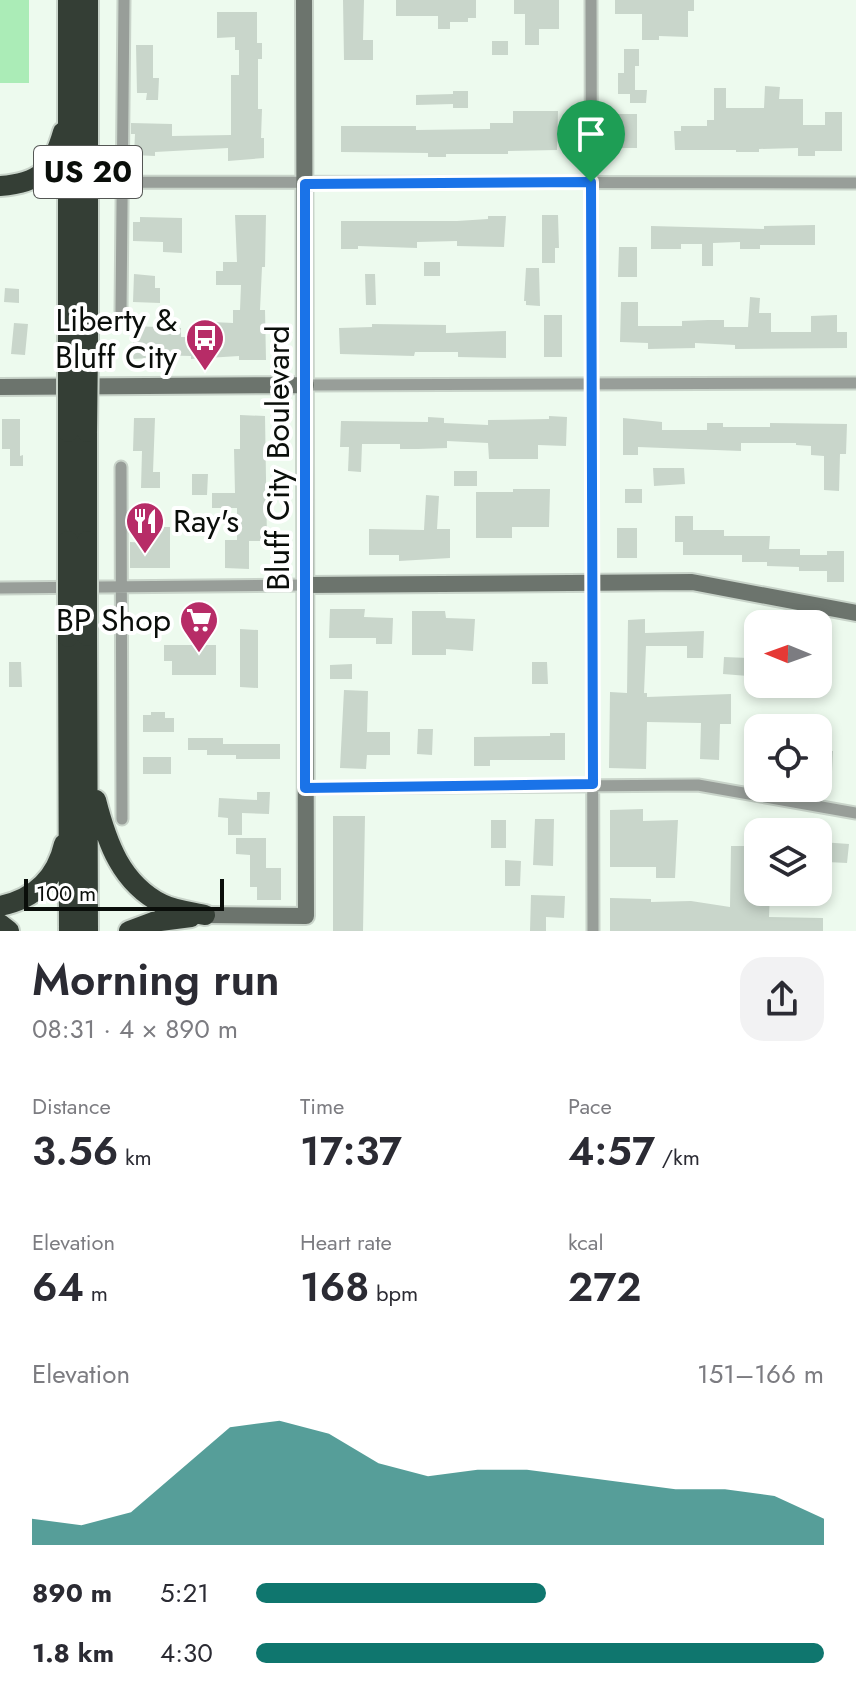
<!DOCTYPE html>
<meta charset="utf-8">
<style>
:root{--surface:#fff;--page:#f2f2f3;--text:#2b2b33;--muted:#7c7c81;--accent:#0f766e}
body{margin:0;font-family:Jost,sans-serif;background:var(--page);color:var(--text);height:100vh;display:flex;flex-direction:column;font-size:30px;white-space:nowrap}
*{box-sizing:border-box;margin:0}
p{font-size:26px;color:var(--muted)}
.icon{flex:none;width:44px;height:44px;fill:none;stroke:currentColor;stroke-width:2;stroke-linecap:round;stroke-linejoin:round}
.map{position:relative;height:931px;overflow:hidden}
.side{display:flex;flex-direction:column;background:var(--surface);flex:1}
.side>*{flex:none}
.needle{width:52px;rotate:271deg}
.buttons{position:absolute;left:744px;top:610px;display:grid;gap:16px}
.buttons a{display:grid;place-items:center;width:88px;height:88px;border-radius:16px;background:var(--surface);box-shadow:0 4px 12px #0003;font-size:40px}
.scale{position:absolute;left:24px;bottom:20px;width:200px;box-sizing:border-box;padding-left:8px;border:4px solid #0a0e0a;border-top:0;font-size:22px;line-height:28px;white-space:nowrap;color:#0a0e0a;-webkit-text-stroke:6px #fff;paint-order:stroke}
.pin{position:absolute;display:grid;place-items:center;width:68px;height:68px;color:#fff;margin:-82px -34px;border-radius:50% 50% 50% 0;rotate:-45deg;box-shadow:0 0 8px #0007}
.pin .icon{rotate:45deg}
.round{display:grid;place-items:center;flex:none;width:84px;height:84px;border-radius:24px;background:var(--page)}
.summary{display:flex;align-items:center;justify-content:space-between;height:136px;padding:0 32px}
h1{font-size:44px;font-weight:600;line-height:60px}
.stats{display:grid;grid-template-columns:repeat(3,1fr);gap:12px;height:136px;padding:8px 32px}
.stats div{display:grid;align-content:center}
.stats b{font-size:40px;font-weight:600}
.stats small{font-size:22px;font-weight:400}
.stats p{font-size:22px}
.chart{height:224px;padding:16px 32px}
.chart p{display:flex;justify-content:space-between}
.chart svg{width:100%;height:144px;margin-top:8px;fill:var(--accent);opacity:.7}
ul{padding:0 32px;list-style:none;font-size:26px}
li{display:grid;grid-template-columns:128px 96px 1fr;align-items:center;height:60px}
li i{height:20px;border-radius:10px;background:var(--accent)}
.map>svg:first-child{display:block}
.green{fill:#abecb7}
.building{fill:#c9d6cb}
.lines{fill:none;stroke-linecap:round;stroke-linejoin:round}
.minor-casing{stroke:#c9d4ca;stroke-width:15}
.secondary-casing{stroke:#c9d4ca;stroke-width:20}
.motorway-casing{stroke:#c9d4ca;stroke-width:24}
.minor{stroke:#989e99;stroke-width:11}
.secondary{stroke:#6c746d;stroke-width:16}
.motorway{stroke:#343e35;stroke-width:20}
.motorway-bridge-casing{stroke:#c9d4ca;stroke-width:24;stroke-linecap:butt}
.motorway-bridge{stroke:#343e35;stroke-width:20}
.route-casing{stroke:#fff;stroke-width:16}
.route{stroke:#1a73e8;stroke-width:10}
.labels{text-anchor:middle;stroke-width:8;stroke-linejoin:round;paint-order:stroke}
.shield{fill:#fff;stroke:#545654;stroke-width:2}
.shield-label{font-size:30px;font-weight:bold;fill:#0a0e0a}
.poi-label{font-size:32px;fill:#0a0e0a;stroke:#fff;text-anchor:end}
.street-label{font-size:32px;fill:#0a0e0a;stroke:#fff}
</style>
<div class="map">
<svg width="856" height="931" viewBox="0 0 856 931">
<rect width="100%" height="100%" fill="#edfaee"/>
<path class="green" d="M0,0H29V83H0Z"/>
<path class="building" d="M343,0H364L363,40H373V60H344Z
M396,0H476V18H468V22H450V29H438V16H396Z
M514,0H559V29H539V45H525V14H514Z
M615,0H694V11H688V37L659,36V40H642V14H615Z
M217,12H257V43H262V59H258V109H262L261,138H264V158L228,161V148L155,152V156L134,155L135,134H131V123L172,124V136L231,135V75H239V50H235V37L217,38Z
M492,41H508V55H492Z
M136,45H153V78H159L158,100H146L147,93H137Z
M624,49H639V66H635V90H647L646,103H630V94H618V73H624Z
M765,86L780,87L779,99H803V125H825V112H842V151H815V156H798V148L759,149V152H736V150H675L674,131H681V126H707V120H714V88H726V108H764Z
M453,91H468V108H453V104L416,105V95L453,94Z
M513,111H558L557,150L508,151V154H446V157H428V153L341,152V126H416V130L490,129V123H513Z
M618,114H637V148H619Z
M235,215H266L265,267H262L260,310H265L266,360H239V356L191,359V356L151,355V358L133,359V326L181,328V337H212V322L233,323V310H240L241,285H216V271H223V262H237Z
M542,215H558L559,248H555V263H542Z
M488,216H506L504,247L457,246V241L417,242V248L358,246V249H341V221H457L488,219Z
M140,217L182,218V253L163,252V242L133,241V222H140Z
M815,225V245H760V249H740V242L713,243V266H702V244H681V249H651V226L764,229V226Z
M619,247H637V277H618Z
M424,262H440V276H424Z
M526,268H539L540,306L526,305V301H524Z
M134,274L155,276V288H160V303L133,302Z
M365,274H375L376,305H366Z
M5,288L19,289V303L4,302Z
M750,297L760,298L759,313H771V332H811V316L837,315V332H847V348L735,349V345L695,343V348L648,349V343L620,342L621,302H638V326H682V321L708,320H724V327H748Z
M544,315H562V357H544Z
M14,323L28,324L25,355L11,354Z
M372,324L446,325V333L506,331V358L458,357V352H415L414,356L340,354L339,328L372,327Z
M240,415L265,416L267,541H249V569L225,568V540H237V508H212V493H235L234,449H240Z
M549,416L567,417L566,446L538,445V459H489L488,443L447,441V448L418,449H400V444H362L361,472L348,471L349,447H340L341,421L428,422V417L444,418V423L488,425V420L549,419Z
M134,418H155L153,472H160V488H141L142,451H133Z
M623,418L662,422V430H707V423H723V427H770V423L847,424L846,454H840L839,491L824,490V456L811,455V446L796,445V443H741V451L638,447V455H623Z
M2,419H20V456L23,455V466H10V449H2Z
M653,468H684L685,484L654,486Z
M454,471H477V486H454Z
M192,474H208L207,495H192Z
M513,489H550L549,527H512V538H476V492H513Z
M625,489H642V503H625Z
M426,495L439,496L437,529H450V558L399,561V555H369V529L424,530Z
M675,516H693V530H724V536H770L769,549H800V555H827V551H844V582H827V571H799V567L767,566V562H742V555H683V542H675Z
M149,527H170V568H130V542L149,543Z
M617,528H637V558H617Z
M330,609H365L364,617L393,618L392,644H376V638H329Z
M412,611H445L446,618L475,619L473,651L446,649V655H412Z
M645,619V633L704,631L703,658H687V646H646L644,693H647V697L731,694V724H720L719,760L700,759L701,723L647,722L646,769L609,768L610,692L627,693L628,620Z
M240,629L258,630V688L240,687Z
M164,645H216V675H172V661H164Z
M818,645H832V674H818Z
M724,657L749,658L748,676L723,674Z
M9,662H21L22,687H9Z
M532,662H547L548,684H532Z
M352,664V679H330V665Z
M344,690L368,691L367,732H390V755H367L366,769L340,768Z
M151,712H165V718H174V732H143V715H151Z
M418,729H433L432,755L417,754Z
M550,733H565V760H490V766H474V737L550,736Z
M188,738H223V744H280V759H236V755H207V750H188Z
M818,750L833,751L832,772L818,771Z
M143,757H171V774H143Z
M257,792H270L269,814L242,813V835H228V818L218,817L219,798L257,800Z
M643,809V821L678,820L675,878H656V867H610V810Z
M333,816H365L363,931H333Z
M535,819H554L553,866L533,865Z
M491,820H506V848H491Z
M236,838H266V868H281V900H257V887H250V855L236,854Z
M821,842L849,844L847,863L827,862V855H820Z
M731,846H758V892H770L769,917L823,918V931H610V898L651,899V902L691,901L730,907Z
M505,860L521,861L520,886H505Z
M531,895L565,896L564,918L546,917V931H530Z"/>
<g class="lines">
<defs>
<path id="minor" d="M591,0L593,931
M122,182L856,183
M121,311L124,0
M306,385L856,383
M121,467L122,819
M0,588L306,585
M305,788L698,785L856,813"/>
<path id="secondary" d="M0,387L306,385
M306,585L692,582L856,613
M205,915L306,916L304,0"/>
<path id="motorway" d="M0,186C41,183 52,170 63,132
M68,343V0
M88,344V0
M68,541V432
M87,541V432
M87,636L88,931
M68,637L69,931
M96,800C107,843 121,883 162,904C174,910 191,912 205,915
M0,906C34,899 56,879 64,844
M0,924L9,931
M129,931L153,922L191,917"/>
</defs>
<use href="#minor" class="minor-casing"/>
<use href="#secondary" class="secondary-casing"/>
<use href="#motorway" class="motorway-casing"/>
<use href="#minor" class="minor"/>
<use href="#secondary" class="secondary"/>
<use href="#motorway" class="motorway"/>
<defs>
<path id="motorway-bridge" d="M68,343V432
M87,432L88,344
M87,636V541
M68,637V541"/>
</defs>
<use href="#motorway-bridge" class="motorway-bridge-casing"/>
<use href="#motorway-bridge" class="motorway-bridge"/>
</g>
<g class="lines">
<defs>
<path id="route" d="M591,182L593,784L305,788V184Z"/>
</defs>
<use href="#route" class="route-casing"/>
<use href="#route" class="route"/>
</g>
<defs>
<symbol id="bus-pin" viewBox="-11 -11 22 30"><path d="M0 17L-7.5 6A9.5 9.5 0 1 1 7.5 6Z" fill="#b72c67" stroke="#fff"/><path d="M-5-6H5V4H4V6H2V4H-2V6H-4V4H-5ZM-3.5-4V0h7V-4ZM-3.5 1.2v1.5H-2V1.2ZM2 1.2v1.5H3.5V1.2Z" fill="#fff"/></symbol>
<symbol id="restaurant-pin" viewBox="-11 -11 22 30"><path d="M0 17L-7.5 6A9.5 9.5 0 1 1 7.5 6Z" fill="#b72c67" stroke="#fff"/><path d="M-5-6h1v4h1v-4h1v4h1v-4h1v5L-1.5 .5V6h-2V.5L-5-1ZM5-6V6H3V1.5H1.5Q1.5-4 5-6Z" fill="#fff"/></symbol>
<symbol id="supermarket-pin" viewBox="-11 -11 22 30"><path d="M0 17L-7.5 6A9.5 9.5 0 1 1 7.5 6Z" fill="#b72c67" stroke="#fff"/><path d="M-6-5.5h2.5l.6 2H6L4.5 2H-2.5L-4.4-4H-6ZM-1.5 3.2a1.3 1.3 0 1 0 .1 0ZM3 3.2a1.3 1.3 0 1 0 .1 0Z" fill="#fff"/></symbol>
</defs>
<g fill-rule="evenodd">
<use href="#bus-pin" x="183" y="316" width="44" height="60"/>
<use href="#restaurant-pin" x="123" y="499" width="44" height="60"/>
<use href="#supermarket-pin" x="177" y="598" width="44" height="60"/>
</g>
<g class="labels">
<rect class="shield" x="34" y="146" width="108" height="52" rx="6"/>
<g class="shield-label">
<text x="88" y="182">US 20</text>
</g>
<g class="poi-label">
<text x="177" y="331">Liberty &amp;<tspan x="177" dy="37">Bluff City</tspan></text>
<text x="173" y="532" text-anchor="start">Ray's</text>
<text x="171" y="631">BP Shop</text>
</g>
<g class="street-label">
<text transform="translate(278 458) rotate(-90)" y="11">Bluff City Boulevard</text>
</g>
</g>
</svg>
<div class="buttons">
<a><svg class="needle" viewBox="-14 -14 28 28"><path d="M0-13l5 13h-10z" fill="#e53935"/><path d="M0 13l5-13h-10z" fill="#7c7c81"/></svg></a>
<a><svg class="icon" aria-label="locate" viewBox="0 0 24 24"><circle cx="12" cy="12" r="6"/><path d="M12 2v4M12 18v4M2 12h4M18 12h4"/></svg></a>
<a><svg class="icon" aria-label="layers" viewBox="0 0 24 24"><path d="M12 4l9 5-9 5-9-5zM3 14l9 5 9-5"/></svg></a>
</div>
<div class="scale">100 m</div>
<div class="pin" style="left:591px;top:182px;background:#1e9e55"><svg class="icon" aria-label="arrive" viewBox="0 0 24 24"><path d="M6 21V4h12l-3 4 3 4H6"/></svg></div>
</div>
<section class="side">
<div class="summary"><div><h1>Morning run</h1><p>08:31 · 4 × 890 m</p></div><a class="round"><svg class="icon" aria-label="share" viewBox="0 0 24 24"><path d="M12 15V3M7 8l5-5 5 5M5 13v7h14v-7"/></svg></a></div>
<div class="stats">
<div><p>Distance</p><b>3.56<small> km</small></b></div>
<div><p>Time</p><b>17:37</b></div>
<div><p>Pace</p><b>4:57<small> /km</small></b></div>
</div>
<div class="stats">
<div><p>Elevation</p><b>64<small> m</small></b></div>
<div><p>Heart rate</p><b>168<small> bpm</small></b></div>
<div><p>kcal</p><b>272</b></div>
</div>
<div class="chart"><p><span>Elevation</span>151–166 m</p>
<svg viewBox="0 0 160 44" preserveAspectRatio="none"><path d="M0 44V36L10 38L20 34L30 21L40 8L50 6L60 10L70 19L80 23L90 21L100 21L110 23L120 25L130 27L140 27L150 29L160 36V44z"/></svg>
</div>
<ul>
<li><b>890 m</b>5:21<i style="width:51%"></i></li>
<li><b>1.8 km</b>4:30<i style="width:100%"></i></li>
</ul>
</section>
